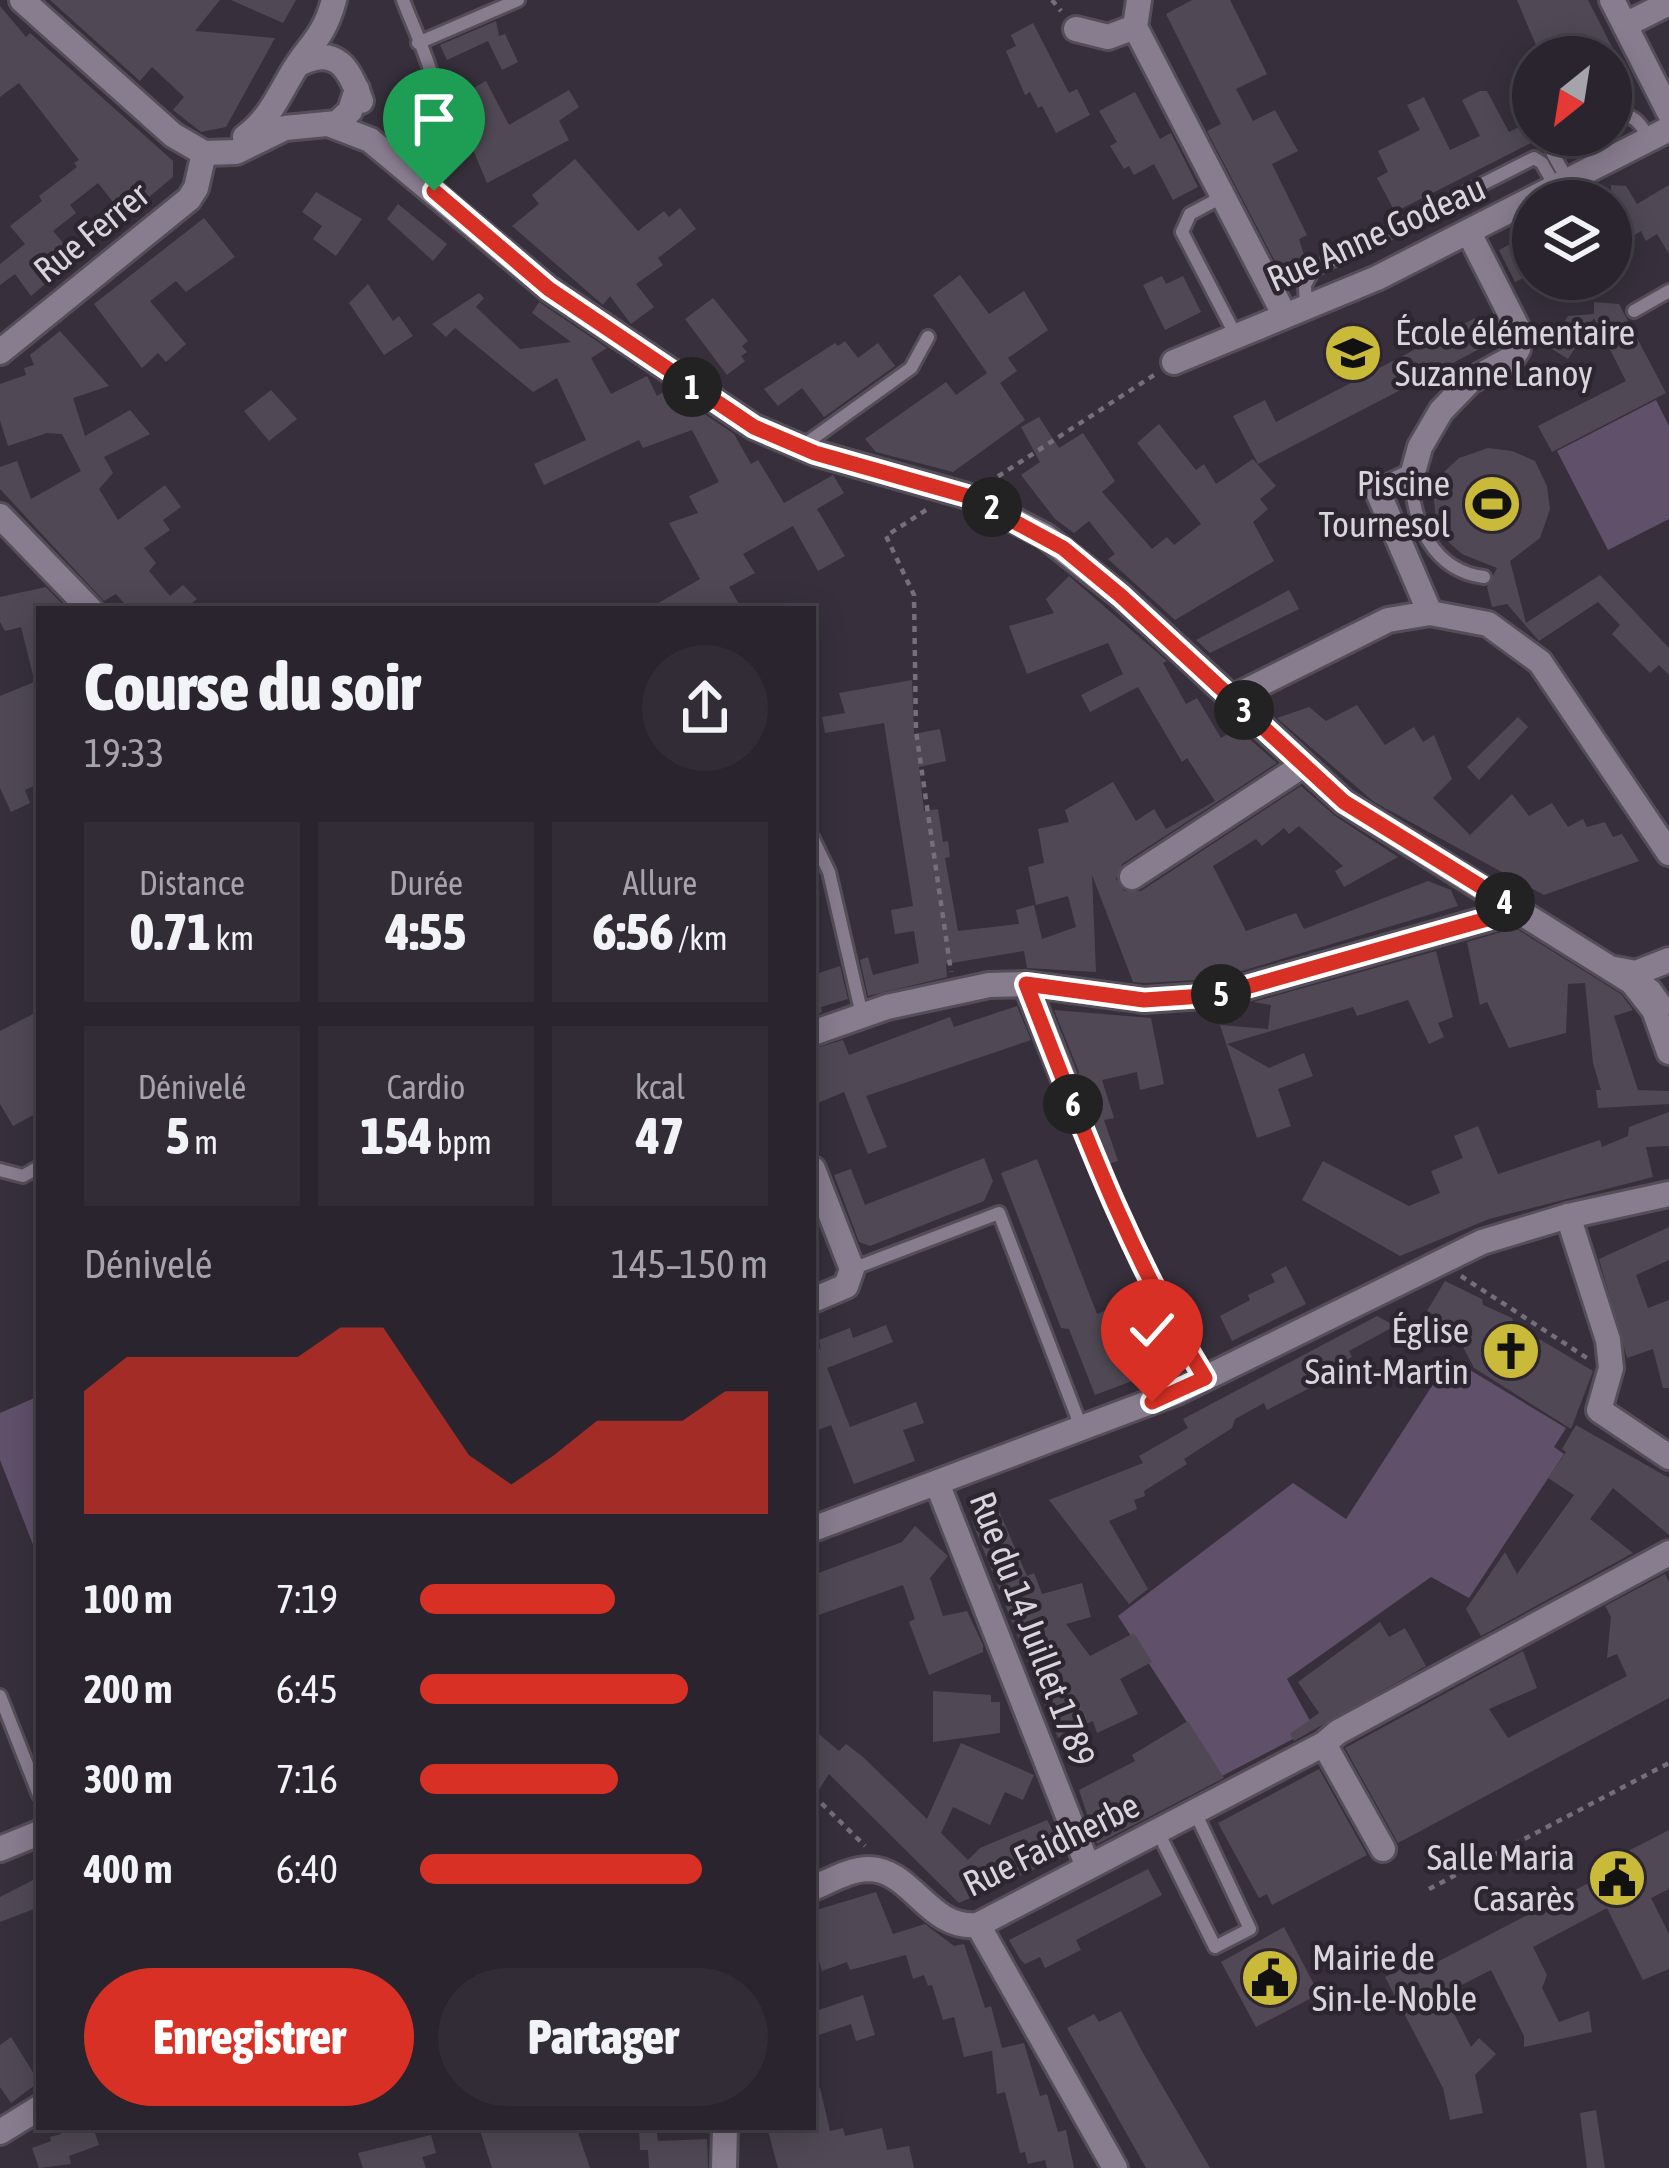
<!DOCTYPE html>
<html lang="fr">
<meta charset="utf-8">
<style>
:root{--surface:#29242d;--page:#312c35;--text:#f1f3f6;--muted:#a5a4aa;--line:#454149;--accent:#d93025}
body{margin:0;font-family:"Asap Condensed",sans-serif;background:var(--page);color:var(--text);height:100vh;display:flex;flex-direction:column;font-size:45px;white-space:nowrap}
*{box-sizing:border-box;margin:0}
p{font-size:39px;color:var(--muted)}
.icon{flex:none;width:66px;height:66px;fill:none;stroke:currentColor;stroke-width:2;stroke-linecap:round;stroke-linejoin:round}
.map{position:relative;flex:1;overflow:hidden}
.sheet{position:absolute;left:36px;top:606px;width:780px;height:1524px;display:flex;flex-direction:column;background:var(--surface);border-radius:0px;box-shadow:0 6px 30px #0003,0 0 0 3px var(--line)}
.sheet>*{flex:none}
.needle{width:78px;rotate:210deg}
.controls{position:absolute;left:1512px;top:36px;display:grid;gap:24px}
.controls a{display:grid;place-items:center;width:120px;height:120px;border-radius:50%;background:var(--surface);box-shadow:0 6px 30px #0003,0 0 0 3px var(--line);font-size:60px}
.pin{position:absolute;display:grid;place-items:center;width:102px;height:102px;color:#fff;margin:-123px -51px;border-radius:50% 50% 50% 0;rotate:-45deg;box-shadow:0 0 12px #0007}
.pin .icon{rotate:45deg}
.km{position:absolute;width:60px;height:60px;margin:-30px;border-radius:50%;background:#222;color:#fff;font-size:33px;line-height:60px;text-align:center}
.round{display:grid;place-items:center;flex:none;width:126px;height:126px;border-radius:63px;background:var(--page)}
.overview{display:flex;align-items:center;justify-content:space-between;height:204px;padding:0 48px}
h1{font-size:66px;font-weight:800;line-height:90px}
.figures{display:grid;grid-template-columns:repeat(3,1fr);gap:18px;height:204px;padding:12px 48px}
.figures div{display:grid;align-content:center;border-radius:0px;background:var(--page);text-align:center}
.figures b{font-size:51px;font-weight:800}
.figures small{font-size:33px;font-weight:400}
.figures p{font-size:33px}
.chart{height:336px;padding:24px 48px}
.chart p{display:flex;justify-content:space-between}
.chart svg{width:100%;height:216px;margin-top:12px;fill:var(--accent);opacity:.7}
.cta{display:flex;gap:24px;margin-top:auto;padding:24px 48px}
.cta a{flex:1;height:138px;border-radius:72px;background:var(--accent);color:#fff;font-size:48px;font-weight:800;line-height:138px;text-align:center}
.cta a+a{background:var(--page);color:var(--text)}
ul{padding:0 48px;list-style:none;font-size:39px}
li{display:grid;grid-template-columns:192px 144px 1fr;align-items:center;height:90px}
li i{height:30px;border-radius:15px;background:var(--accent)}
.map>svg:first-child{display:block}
.green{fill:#60506a}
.building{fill:#504955}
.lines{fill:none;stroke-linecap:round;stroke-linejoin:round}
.service-casing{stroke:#544e59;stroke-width:18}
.minor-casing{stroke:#544e59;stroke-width:30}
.tertiary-casing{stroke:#544e59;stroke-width:30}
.path{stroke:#756f79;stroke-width:4.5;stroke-dasharray:6 6;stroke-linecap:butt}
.service{stroke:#887d8f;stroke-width:12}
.minor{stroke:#887d8f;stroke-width:24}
.tertiary{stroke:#887d8f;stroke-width:24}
.route-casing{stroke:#fff;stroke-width:24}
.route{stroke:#d93025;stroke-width:15}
.labels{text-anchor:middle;stroke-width:9;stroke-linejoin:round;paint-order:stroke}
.street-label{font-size:36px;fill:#d9d5dc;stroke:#2d2631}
.poi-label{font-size:36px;fill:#d9d5dc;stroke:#2d2631;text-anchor:end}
</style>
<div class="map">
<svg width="1669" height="2168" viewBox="0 0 1669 2168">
<rect width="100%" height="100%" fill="#37303c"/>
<path class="green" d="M1656,400L1669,426V519L1608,550L1557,451Z
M1450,1358L1566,1428L1554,1447L1564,1454L1469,1598L1431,1577L1287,1679L1314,1728L1222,1776L1118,1616L1293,1483L1346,1519Z
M39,1396V1560L0,1460V1413Z"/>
<path class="building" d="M50,0H220L195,31L275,38L226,127L201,132L173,110L184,97L152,67L140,81Z
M231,0H296L283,23Z
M1192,0H1230L1267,74L1236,89L1253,121L1275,110L1298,151L1272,164L1307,235L1299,239L1305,258L1280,271L1207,131L1221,124L1166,14Z
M1517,0H1588L1634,90L1611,102V57H1541Z
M0,6L26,37L30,33L173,161V177L125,217L98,183L70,205L76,213L53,231L76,258L31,296L15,274L0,285V264L25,244L10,226L42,201L39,196L77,167L74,163L79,160L19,83L0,97Z
M496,21L499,36L505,34L518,62L502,70L488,41L447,60L440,45Z
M1033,23L1069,93L1077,89L1090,115L1056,133L1042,106L1038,108L1030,92L1025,95L1006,51L1016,46L1011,35Z
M486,81L509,125L569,90L579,107L559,121L569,140L487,183L468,138L481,131L461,95Z
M1480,91H1487L1509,132L1531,121L1533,135L1539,139L1395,212L1377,178L1388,172L1378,151L1420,130L1407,105L1424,97L1450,150L1480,136L1462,100Z
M1135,92L1160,139L1171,133L1198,187L1173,200L1154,164L1134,175L1129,166L1124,169L1110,146L1117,142L1099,111Z
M575,159L638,231L664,211L669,217L680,208L696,229L658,258L663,265L636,284L654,307L631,324L610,296L603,305L512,226L539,204L532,195Z
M1611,185L1626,186L1637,204L1669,185V254L1657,234L1646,241L1641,231L1628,239L1611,208Z
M316,192L362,219L336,256L313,239L322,226L302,212Z
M398,204L447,244L433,261L387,219Z
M204,218L235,257L186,292L176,281L150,301L186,344L166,362L158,353L142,368L94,304Z
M1533,232V273L1515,282L1499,250Z
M960,275L989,314L1024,291L1048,330L1008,358L1017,371L1000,383L1025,420L953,472L876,452L865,439L946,382L956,395L987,373L933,295Z
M1162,276L1166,284L1183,276L1201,312L1165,330L1143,285Z
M368,284L393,321L399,316L413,336L384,355L349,303Z
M479,293L484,298L476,307L520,349L571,342L532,313L539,302L607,348L591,358L611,394L647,376L657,396L668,389L734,434L751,464L758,460L784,503L833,475L844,493L817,509L845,556L818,571L793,526L743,554L755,573L729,587L742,609H648L700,579L669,523L698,513L689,496L719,482L692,430L643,448L639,440L544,485L534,464L586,440L557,378L533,392L455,328L446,337L432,324Z
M713,298L748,341L742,346L747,352L741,356L745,361L727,375L685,319Z
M1594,302L1619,304L1666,393L1552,452L1538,426L1626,381L1594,318L1568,359L1549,347L1568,316L1594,314Z
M1481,315L1495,341L1258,464L1233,416L1265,400L1276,422Z
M60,331L109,386L73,398L85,436L130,410L150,434L104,457L113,473L99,489L118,520L165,485L181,507L163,520L170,530L144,548L156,563L149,571L170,596L183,585L197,599L185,609H129L116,594L104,601L0,489V467L17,461L31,499L81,471L62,434L47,433L8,446L0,421V384L26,375L24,368L34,365L30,355Z
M845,341L858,358L878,343L895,366L824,417L802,388L778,406L764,389L835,343L838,346Z
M271,390L297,419L269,441L244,411Z
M1039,417L1059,448L1083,433L1115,481L1102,492L1152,549L1167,537L1174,545L1201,524L1137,443L1159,424L1196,470L1204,464L1216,484L1253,459L1276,486L1260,499L1268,509L1253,522L1274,561L1175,620L1108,559L1115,554L1089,521L1074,533L1055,519L1021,475L1040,462L1021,427Z
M1488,448L1512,451L1535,461L1547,486L1550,509L1540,538L1510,561L1526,623L1600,575L1669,648V675L1659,665L1650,673L1612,634L1620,625L1598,602L1539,641L1507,604L1492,607L1487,587L1497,568L1462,554L1445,539L1436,521L1434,500L1445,471L1459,458Z
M1069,576L1167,661L1163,663L1186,704L1197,698L1221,738L1237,728L1277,763L1122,864L1116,879L1124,891H1141L1301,786L1335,816L1398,857L1344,887L1335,871L1343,866L1299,826L1289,834L1284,828L1262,846L1256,839L1213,866L1246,931L1296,913L1304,929L1428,881L1451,890L1458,906L1215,979L1145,983L1133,982L1092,875L1096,972L1027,968L1024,951L946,964L947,977L868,996L860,960L868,957L873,975L919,963L914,931L895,934L891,910L913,906L884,723L825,733L822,717L845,713L839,693L912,680L914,734L940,729L946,761L919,767L924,811L938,809L943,842L948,841L950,857L945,858L958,931L1019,924L1016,910L1034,905L1042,939L1076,927L1068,896L1036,905L1028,867L1044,863L1038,829L1069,822L1065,810L1113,782L1136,821L1154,809L1166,829L1215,801L1187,758L1182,762L1138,687L1090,712L1081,695L1123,674L1108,643L1027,674L1009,626L1054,613L1046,599Z
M46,587L67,609H39V674L33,675L21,627L5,631L0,622V597Z
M1289,590L1299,609L1210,653L1196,640Z
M39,680V783L25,790L30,803L11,812L0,788V696Z
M1357,705L1385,745L1414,727L1423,742L1434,735L1452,779L1433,798L1470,835L1512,794L1529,816L1552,803L1568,827L1583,819L1587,827L1605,822L1613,837L1622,834L1639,861L1544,895L1374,802L1277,718L1309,707L1326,721Z
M1518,717L1528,727L1479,780L1467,767Z
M1515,928L1621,994L1633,1010L1614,1016L1638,1090L1669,1091V1104L1598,1108L1596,1090H1601L1593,1063L1585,983L1568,984L1566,1033L1509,1048L1487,1002L1480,1005L1467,942Z
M1436,951L1453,1017L1438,1023L1444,1037L1429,1044L1408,1000L1357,1016L1353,1007L1227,1044L1269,1068L1304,1053L1313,1076L1278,1089L1291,1126L1257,1138L1220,1025L1268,1029L1271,1005L1253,1002Z
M840,966L848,999L821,1007L822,1012L813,1016V975Z
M1017,1006L1031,1040L866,1096L887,1147L868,1154L844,1092L813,1105V1049L843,1040L849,1055L950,1017L954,1027Z
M1054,1010L1151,1018L1164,1084L1140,1090L1137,1072L1102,1080L1114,1118L1104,1120L1118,1161L1105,1165L1072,1091L1079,1072Z
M39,1011V1112L13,1126L0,1104V1031Z
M1669,1112V1146L1646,1147L1653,1177L1489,1219L1400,1256L1302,1200L1323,1161L1409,1206L1440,1193L1431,1171L1463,1158L1454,1136L1478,1126L1498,1174L1600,1140L1602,1147L1628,1136L1629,1127Z
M984,1158L993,1181L984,1201L870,1246L859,1242L834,1175L851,1169L865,1205Z
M1037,1159L1097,1314L1138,1297L1155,1339L1166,1336L1182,1362L1095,1395L1069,1329L1061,1328L1001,1173Z
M1669,1227V1260L1636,1275L1648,1308L1669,1300V1388H1663L1653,1349L1627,1358L1599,1259Z
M1286,1266L1306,1304L1232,1341L1220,1316L1250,1300L1248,1295L1275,1282L1271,1274Z
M1445,1281L1482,1299L1483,1305L1512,1318L1514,1324L1593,1371L1571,1429L1474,1368L1462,1345L1427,1311Z
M1377,1316L1395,1326L1349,1351L1352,1357L1331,1368L1335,1375L1267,1410L1264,1403L1235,1419L1232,1428L1184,1459L1187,1464L1144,1491L1145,1496L1134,1500L1137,1509L1109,1521L1148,1589L1129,1604L1049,1500L1143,1463L1139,1456L1188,1428L1183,1419Z
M886,1325L893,1342L827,1368L850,1427L916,1402L924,1423L903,1430L915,1461L854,1484L831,1425L813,1432V1334L821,1351L819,1340L850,1328L853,1338Z
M1576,1425L1669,1478V1535L1613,1488L1590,1519L1633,1553L1481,1636L1466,1609L1505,1552L1517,1574L1574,1495L1548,1478L1566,1452L1562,1449Z
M999,1511L1027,1576L1034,1573L1042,1594L1082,1583L1091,1617L1066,1624L1090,1656L1134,1633L1152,1662L1120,1679L1138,1714L1097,1733L1093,1721L1058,1738L972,1521Z
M915,1526L948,1556L930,1578L943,1616L967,1611L983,1645V1652L929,1675L909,1622L915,1619L903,1585L813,1617V1575L902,1542Z
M1665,1574L1669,1582V1698L1398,1843L1345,1748L1523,1651L1537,1688L1489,1709L1508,1738L1627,1676L1617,1654L1607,1658L1611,1617L1605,1606Z
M1380,1622L1389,1637L1405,1628L1426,1666L1294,1741L1290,1734L1319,1713L1298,1682Z
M933,1691L991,1695V1702H1000V1733L933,1742Z
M1188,1721L1224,1778L1097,1844L1079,1790L1135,1761L1132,1755Z
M813,1729L839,1751L846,1744L862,1756L927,1819L961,1743L1034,1775L1023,1800L1005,1792L990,1825L953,1807L941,1833L968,1860L980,1848L1047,1820L1066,1855L959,1903L829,1774L813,1799Z
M1319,1769L1367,1855L1272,1905L1267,1894L1259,1898L1218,1823Z
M1669,1830V1889L1651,1898L1669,1934V1969L1643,1980L1607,1908L1533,1947L1547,1975L1542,1988L1559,2022L1589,2011L1592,2032L1524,2047V2036L1491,1970L1444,1994L1471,2047L1479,2038L1496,2054L1475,2075L1483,2113L1450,2120L1443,2088L1385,1977L1413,1963L1418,1972L1602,1876L1597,1867Z
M1148,1869L1162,1895L1076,1940L1081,1950L1045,1968L1040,1957L1025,1964L1020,1959L1009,1940Z
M39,1877V1907L0,1922V1897Z
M876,1892L893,1934L925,1924L954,1946L964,1944L985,2008L991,2006L1002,2048L1024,2043L1040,2096L1047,2094L1058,2132L1066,2130L1074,2168H1047L1045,2160L1028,2164L1025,2152L1020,2153L1005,2092L997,2094L992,2051L996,2050L964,2057L954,2017L943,2020L932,1985L928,1986L924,1975L913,1979L906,1955L850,1970L847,1962L822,1971L813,1941V1911Z
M1284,1927L1319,1994L1256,2027L1221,1962Z
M863,1995L875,2035L856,2041L851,2024L813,2037V2012Z
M1121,2011L1143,2053L1210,2168H1146L1067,2028L1094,2014L1099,2022Z
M11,2037L39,2082L11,2103L0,2087V2045Z
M820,2088L830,2131L843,2128L845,2136L882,2128L887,2150L909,2146L914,2168H778L768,2131L813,2127V2089Z
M1596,2110L1605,2168H1587L1580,2113Z
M59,2127H93L99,2145L69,2156L71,2164L39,2168L32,2148L51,2141L50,2137L61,2134Z
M479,2127H576L590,2168H492Z
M639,2127H656L658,2141L707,2139L708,2168H649L648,2150H640Z
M431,2135L436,2153L422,2157L426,2168H363L358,2153Z"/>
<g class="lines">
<defs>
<path id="service" d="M418,43L518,0
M1611,118C1632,111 1639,121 1649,138
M391,148C485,170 417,39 403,0
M1568,181L1553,154L1580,135
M1222,197L1190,214L1182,232L1235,334
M1306,307L1305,285L1313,270L1534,158L1542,163L1555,186
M1634,311L1669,291
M801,447L911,368L928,337
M1412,478C1412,523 1434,571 1484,577
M813,839L829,872L862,1015
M1634,972L1654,987L1669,1008
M0,1170L23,1176L39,1167
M852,1269L999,1213L1081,1427
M1157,1302L1204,1377
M0,1696L39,1795
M1158,1832L1215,1947L1250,1929L1195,1812"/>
<path id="minor" d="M1139,0L1135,27L1284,314
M1612,0L1669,112
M1625,25L1669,3
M1076,29L1108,37L1135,27
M0,352L189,199L196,188L204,153
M1174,362L1377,278L1669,129
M0,516L90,609
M1430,613L1378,492L1412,476L1420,447L1441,411L1470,381L1512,358L1518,349L1520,333L1469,233
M1232,698L1388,620L1430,613L1488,624L1540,662L1669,853
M1132,877L1302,766
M1026,984L1063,1077
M813,1033L887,1007L989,985L1026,984L1144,1000L1218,995L1519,910
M813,1169L852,1269L846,1286L813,1300
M1568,1216L1608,1340L1611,1368L1599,1410L1669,1457
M937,1483L1088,1867
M1324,1744L1338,1732L1669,1553
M813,1888C830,1881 850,1869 869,1869C913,1870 928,1930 978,1925L1324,1744L1383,1849
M978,1925L1115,2168
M0,2132L39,2108"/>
<path id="tertiary" d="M22,0L173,135L204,153L236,152L285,128L337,123L350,111L357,89
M301,63C337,45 350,70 361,101
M331,125L370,140L549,289L754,427L815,453L967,496L1045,536L1121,596L1344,802L1632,982L1654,1010L1669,1052
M245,137C268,120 277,99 291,75C309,44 323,40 334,0
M1615,969L1636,973L1669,960
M813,1529L1177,1392L1482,1242L1568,1216L1669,1194
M0,1849L39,1833
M724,2168L725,2127"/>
</defs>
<use href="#service" class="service-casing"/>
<use href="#minor" class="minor-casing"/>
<use href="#tertiary" class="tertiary-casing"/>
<path class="path" d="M1052,0L1061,11
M988,483L1154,375
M926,510L886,536L914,595L916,731L951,972
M1071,1099L1151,1288
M1461,1276L1587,1358
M813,1795L865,1846
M1429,1889L1669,1763"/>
<use href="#service" class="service"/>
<use href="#minor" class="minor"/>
<use href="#tertiary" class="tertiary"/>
</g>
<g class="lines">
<defs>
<path id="route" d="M434,191L549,289L754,427L815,453L967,496L1063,548L1121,596L1344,802L1519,910L1218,995L1144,1000L1026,984C1079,1119 1128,1255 1205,1378L1152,1402"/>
</defs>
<use href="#route" class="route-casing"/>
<use href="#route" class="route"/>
</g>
<defs>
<symbol id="school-disc" viewBox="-11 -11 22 22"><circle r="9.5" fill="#caba3a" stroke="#2d2631"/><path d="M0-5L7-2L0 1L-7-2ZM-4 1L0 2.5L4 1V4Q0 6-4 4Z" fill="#111"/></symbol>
<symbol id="stadium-disc" viewBox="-11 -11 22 22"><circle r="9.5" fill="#caba3a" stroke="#2d2631"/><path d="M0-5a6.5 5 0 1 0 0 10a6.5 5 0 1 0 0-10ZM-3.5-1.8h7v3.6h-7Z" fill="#111"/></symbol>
<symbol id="church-disc" viewBox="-11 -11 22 22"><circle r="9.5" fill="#caba3a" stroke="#2d2631"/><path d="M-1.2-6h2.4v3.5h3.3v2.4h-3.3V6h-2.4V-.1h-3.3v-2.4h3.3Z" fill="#111"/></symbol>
<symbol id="civic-disc" viewBox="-11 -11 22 22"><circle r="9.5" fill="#caba3a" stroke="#2d2631"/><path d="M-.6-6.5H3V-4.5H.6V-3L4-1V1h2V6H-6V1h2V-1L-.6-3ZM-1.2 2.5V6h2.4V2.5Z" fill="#111"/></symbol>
</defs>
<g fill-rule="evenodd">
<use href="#school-disc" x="1320" y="320" width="66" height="66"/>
<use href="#stadium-disc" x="1459" y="471" width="66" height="66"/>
<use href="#church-disc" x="1478" y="1318" width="66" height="66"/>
<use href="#civic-disc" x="1584" y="1845" width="66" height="66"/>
<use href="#civic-disc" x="1237" y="1945" width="66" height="66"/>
</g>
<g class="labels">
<g class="street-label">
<text transform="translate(91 232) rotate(-39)" y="13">Rue Ferrer</text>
<text transform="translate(1376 233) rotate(-24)" y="13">Rue Anne Godeau</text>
<text transform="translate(1033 1629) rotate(69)" y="13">Rue du 14 Juillet 1789</text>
<text transform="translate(1051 1844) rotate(-26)" y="13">Rue Faidherbe</text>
</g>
<g class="poi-label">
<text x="1395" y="345" text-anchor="start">École élémentaire<tspan x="1395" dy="41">Suzanne Lanoy</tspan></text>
<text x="1450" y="496">Piscine<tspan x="1450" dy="41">Tournesol</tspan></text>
<text x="1469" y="1343">Église<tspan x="1469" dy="41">Saint-Martin</tspan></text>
<text x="1575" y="1870">Salle Maria<tspan x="1575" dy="41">Casarès</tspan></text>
<text x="1312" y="1970" text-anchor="start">Mairie de<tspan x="1312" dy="41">Sin-le-Noble</tspan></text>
</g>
</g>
</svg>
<div class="controls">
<a><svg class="needle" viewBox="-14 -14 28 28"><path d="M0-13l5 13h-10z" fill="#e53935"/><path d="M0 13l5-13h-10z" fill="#a5a4aa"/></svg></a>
<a><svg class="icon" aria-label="layers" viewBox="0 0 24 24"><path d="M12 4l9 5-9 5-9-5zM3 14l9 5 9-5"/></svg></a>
</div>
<div class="pin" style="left:434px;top:191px;background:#1e9e55"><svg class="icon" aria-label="arrive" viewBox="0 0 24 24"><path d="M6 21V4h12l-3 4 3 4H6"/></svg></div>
<div class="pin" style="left:1152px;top:1402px;background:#d93025"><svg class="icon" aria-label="check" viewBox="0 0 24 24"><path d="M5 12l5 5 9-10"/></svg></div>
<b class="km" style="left:692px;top:387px">1</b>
<b class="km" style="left:992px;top:507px">2</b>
<b class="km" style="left:1244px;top:710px">3</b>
<b class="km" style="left:1505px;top:902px">4</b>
<b class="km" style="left:1221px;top:994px">5</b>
<b class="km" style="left:1073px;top:1104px">6</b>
<section class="sheet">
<div class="overview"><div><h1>Course du soir</h1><p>19:33</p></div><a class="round"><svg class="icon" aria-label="share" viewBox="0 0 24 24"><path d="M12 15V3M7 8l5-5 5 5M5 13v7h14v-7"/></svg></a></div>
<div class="figures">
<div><p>Distance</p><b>0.71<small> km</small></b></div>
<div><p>Durée</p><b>4:55</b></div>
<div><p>Allure</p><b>6:56<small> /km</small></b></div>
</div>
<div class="figures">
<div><p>Dénivelé</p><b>5<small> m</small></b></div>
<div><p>Cardio</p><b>154<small> bpm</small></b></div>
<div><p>kcal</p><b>47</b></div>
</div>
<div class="chart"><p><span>Dénivelé</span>145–150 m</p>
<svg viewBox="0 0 160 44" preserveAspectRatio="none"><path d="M0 44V19L10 12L20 12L30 12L40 12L50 12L60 6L70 6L80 19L90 32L100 38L110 32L120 25L130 25L140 25L150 19L160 19V44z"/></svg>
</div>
<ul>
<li><b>100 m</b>7:19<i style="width:56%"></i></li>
<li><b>200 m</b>6:45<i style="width:77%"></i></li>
<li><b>300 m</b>7:16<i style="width:57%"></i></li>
<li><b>400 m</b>6:40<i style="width:81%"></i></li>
</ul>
<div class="cta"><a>Enregistrer</a><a>Partager</a></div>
</section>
</div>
